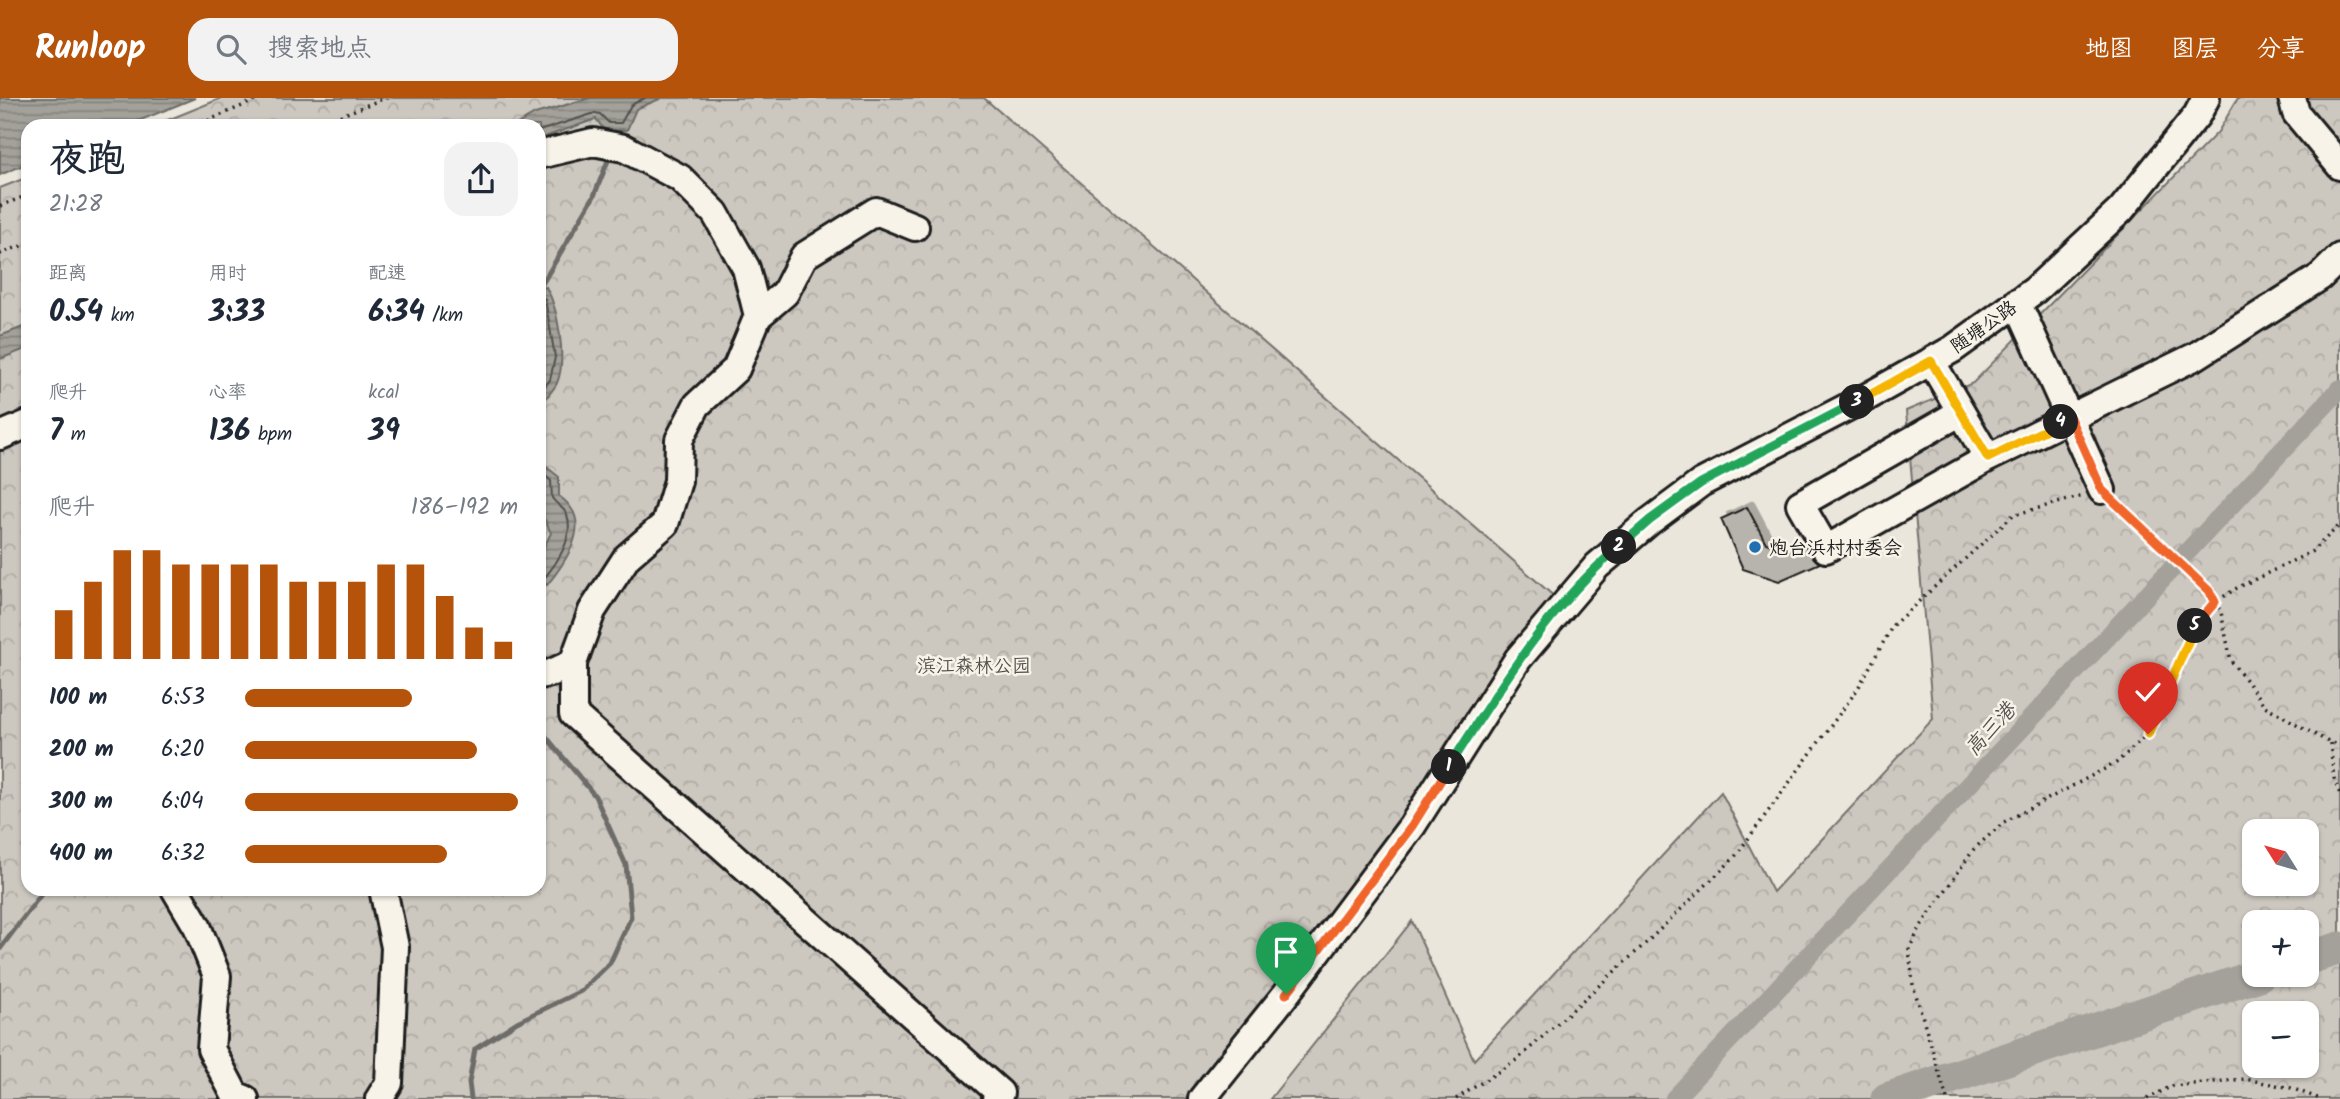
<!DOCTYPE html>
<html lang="zh">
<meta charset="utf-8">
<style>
:root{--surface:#fff;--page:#f2f2f3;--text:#1f2937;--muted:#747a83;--accent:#b45309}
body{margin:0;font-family:Kalam,"LXGW WenKai TC",sans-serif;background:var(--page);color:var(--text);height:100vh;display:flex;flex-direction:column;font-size:26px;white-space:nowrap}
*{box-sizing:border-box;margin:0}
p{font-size:23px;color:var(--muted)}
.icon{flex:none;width:38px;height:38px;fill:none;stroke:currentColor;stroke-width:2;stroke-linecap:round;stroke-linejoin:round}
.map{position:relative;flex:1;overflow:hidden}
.sheet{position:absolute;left:21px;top:21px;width:525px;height:777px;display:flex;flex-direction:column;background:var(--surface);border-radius:21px;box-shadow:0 2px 5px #0004}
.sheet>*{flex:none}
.needle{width:46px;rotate:307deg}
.buttons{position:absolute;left:2242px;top:721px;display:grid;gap:14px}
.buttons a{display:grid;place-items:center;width:77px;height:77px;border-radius:14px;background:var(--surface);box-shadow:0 2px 5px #0004;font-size:35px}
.pin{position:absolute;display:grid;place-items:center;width:60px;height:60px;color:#fff;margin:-72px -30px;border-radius:50% 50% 50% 0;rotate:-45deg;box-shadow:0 0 7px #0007}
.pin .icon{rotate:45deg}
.km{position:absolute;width:35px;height:35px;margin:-18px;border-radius:50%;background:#222;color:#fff;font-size:19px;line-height:35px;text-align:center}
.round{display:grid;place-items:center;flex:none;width:74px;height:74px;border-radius:21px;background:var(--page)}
.head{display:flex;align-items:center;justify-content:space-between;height:119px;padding:0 28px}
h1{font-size:38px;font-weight:700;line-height:52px}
.stats{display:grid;grid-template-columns:repeat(3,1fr);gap:10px;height:119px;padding:7px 28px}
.stats div{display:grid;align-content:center}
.stats b{font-size:30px;font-weight:700}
.stats small{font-size:19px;font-weight:400}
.stats p{font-size:19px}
.chart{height:196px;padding:14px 28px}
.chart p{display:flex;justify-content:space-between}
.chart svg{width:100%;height:126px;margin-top:7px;stroke:var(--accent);stroke-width:6}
ul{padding:0 28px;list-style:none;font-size:23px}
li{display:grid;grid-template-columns:112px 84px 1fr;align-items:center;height:52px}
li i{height:18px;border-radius:9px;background:var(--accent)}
header{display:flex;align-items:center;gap:42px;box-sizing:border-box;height:98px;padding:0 35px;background:var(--accent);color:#fff}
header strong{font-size:33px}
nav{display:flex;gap:38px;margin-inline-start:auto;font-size:24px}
.search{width:490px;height:63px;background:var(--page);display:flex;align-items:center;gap:18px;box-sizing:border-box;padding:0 24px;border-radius:21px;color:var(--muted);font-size:26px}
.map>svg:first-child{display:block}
.park{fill:url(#park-crowns);stroke:#74726e;stroke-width:2;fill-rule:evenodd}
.water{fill:url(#water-rules);stroke:#6d6c68;stroke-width:2}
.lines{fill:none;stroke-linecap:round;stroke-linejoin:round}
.shore{stroke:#52514e;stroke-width:2}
.stream{stroke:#6d6c68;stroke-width:5}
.canal{stroke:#a3a19a;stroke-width:19}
.river{stroke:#a3a19a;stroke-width:33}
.building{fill:#b6b4ac;stroke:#1c1c1c;stroke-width:2;filter:url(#shadow)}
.minor-casing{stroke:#1c1c1c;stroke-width:32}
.path{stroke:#1c1c1c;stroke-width:3.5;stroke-dasharray:2 5;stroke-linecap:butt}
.minor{stroke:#f7f3e8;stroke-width:26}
.split-1-casing{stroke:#fff;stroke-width:14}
.split-2-casing{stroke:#fff;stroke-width:14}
.split-3-casing{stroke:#fff;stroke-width:14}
.split-4-casing{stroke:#fff;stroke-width:14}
.split-5-casing{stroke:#fff;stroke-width:14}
.split-6-casing{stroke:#fff;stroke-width:14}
.split-1{stroke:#f0652b;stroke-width:9}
.split-2{stroke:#22a559;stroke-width:9}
.split-3{stroke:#22a559;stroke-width:9}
.split-4{stroke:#f5b400;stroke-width:9}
.split-5{stroke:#f0652b;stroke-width:9}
.split-6{stroke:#f5b400;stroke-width:9}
.poi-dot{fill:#1f6fb2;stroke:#f7f3e8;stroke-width:2.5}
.labels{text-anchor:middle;stroke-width:5;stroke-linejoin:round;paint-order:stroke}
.street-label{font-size:19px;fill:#1c1c1c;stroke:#f7f3e8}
.poi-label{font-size:19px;fill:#1c1c1c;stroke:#f7f3e8;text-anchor:start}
.park-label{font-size:19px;fill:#51504d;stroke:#f7f3e8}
.water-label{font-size:21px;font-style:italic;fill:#52514e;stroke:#f7f3e8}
</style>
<header>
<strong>Runloop</strong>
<div class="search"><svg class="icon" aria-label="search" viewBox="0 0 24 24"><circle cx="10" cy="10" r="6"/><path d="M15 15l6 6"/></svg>搜索地点</div>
<nav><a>地图</a><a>图层</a><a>分享</a></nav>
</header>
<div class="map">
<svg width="2340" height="1001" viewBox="0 0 2340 1001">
<defs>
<pattern id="park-crowns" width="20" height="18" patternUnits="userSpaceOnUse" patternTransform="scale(1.75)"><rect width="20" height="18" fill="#ccc8c0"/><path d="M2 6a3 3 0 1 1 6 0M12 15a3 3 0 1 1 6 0" fill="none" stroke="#afaba4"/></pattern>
<pattern id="water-rules" width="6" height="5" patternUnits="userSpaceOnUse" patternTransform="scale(1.75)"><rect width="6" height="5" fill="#a3a19a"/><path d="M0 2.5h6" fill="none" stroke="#84827d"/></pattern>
<filter id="shadow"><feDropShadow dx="6" dy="-6" stdDeviation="0" flood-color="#0004"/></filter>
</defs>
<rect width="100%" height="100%" fill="#eae6dc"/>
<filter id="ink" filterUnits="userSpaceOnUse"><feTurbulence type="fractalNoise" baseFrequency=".0143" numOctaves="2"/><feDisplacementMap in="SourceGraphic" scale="14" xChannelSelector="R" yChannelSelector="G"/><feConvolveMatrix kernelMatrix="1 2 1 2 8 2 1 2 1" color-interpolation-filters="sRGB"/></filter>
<g filter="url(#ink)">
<path class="park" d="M222,0H984L1557,501L1457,662L1192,1001H0V90L28,79V791H539V28H153Z
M2238,0H2340V1001H1270L1412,823L1474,962L1721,694L1773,794L1933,621L1906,313L1973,285L2218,34ZM2254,733H2306V786H2254ZM2254,824H2306V877H2254ZM2254,915H2306V968H2254Z"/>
<path class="water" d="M0,0H195L126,28H28V65L0,77Z
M590,0H662L636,11L627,32L605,33L596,21L539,41V28H514L535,16Z
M546,189C558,210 567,262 557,285C552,295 543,301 539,312V237L541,230L539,227V191Z
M28,227V250L0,261V238Z
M539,363L559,379V398C563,401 568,405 571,410C588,433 562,469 547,487L539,484V459L551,435L539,410Z"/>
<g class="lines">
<path class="shore" d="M539,33L595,15L600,16L609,25H621L631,7L645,0
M539,197L545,201L555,259L550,282L539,295
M539,372L551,383L552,400C556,406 565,411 567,417C574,438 559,462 546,478H539"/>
<path class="stream" d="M539,191L594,98L611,55
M539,488L540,484
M0,851L45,791
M471,1001L469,985L475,951L517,924L581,893L610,865L631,819L626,767L595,698L539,630"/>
<path class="canal" d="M1674,1001L2340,291"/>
<path class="river" d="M2306,861L2340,850
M1887,1001L2259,877"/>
</g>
<path class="building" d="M1747,409L1766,445L1788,453L1805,447L1813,459L1820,465L1779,483L1743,471L1721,421Z"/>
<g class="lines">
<defs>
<path id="minor" d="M2292,0L2296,15L2340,68
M539,57L593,44L624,50L680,80L715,115L746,170L758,218L736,271L697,307L679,342L678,383L665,426L627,459L592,513L573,565L551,575L539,577
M2017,204L2102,392
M758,218L785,195L804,158L876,113L915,129
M1931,263L1988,360L1826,451L1800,406L1961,314
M0,338L28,326
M1988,360L2196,258L2320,179L2340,159
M573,565V616L1000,995L996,1001
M175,791L197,828L217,878L211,951L235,997L245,1001
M379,1001L389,985L395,849L383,791
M1202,1001L1286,896L1412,728L1518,561L1597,468L1650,423L1701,385L1867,299L1953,251L2035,192L2121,112L2197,17L2206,0"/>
</defs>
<use href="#minor" class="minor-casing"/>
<path class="path" d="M195,28L261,0
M314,28L385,0
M0,108L28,97
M0,156L28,145
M2116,405L2209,493L2221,514L2231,563L2265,608L2330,645L2340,647
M2330,645L2334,680L2340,696
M1456,1001L1518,961L1646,845L1734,760L1857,592L1893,527L2013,417L2083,398
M1947,1001L1913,887L1909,851L1921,828L1974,751L2004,724L2116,665L2148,636L2193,531L2215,504L2237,490L2311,454L2340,427
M2147,1001L2172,988L2245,981L2291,990L2320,1001"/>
<use href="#minor" class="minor"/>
</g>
</g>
<g class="lines" filter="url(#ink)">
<defs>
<path id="split-1" d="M1286,896L1412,728L1449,669"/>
<path id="split-2" d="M1449,669C1499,591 1548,509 1619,449"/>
<path id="split-3" d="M1619,449L1650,422L1701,385L1857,304"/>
<path id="split-4" d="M1857,304L1931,263L1988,360L2061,324"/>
<path id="split-5" d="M2061,324L2070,320L2102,392L2209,493L2215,504L2195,528"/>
<path id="split-6" d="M2148,636L2195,528"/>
</defs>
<use href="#split-1" class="split-1-casing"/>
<use href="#split-2" class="split-2-casing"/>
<use href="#split-3" class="split-3-casing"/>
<use href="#split-4" class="split-4-casing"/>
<use href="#split-5" class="split-5-casing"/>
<use href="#split-6" class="split-6-casing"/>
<use href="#split-1" class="split-1"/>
<use href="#split-2" class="split-2"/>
<use href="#split-3" class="split-3"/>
<use href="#split-4" class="split-4"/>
<use href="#split-5" class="split-5"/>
<use href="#split-6" class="split-6"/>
</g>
<circle class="poi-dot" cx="1755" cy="449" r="7"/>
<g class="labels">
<g class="street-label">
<text transform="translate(1983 228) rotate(-35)" y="7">随塘公路</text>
</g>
<g class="poi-label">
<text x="1769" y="456">炮台浜村村委会</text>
</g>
<g class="park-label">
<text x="974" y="574">滨江森林公园</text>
</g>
<g class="water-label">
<text transform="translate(1990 631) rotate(-47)" y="7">高三港</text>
</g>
</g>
</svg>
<div class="buttons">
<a><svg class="needle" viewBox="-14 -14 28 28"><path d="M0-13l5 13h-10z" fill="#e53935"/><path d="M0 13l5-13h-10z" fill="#747a83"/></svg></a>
<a>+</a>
<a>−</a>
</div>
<div class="pin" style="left:1286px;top:896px;background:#1e9e55"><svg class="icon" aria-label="arrive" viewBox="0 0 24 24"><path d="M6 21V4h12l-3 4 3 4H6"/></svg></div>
<div class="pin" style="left:2148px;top:636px;background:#d93025"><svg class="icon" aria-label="check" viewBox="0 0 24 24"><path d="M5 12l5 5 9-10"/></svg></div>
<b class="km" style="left:1449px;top:669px">1</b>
<b class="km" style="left:1619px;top:449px">2</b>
<b class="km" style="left:1857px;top:304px">3</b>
<b class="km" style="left:2061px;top:324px">4</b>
<b class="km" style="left:2195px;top:528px">5</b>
<section class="sheet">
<div class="head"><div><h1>夜跑</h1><p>21:28</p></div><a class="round"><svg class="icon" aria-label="share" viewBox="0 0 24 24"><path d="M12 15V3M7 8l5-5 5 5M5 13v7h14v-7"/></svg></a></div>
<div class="stats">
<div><p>距离</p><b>0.54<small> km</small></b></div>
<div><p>用时</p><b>3:33</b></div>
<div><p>配速</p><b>6:34<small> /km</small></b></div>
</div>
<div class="stats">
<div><p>爬升</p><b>7<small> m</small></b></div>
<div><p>心率</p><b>136<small> bpm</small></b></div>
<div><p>kcal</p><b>39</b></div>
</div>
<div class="chart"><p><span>爬升</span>186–192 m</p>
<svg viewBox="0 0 160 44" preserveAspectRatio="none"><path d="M5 44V27M15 44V17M25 44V6M35 44V6M45 44V11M55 44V11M65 44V11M75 44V11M85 44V17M95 44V17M105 44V17M115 44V11M125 44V11M135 44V22M145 44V33M155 44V38"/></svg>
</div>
<ul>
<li><b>100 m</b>6:53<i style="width:61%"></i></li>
<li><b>200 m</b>6:20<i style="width:85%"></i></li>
<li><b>300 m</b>6:04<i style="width:100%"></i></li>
<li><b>400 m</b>6:32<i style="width:74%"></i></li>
</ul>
</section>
</div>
